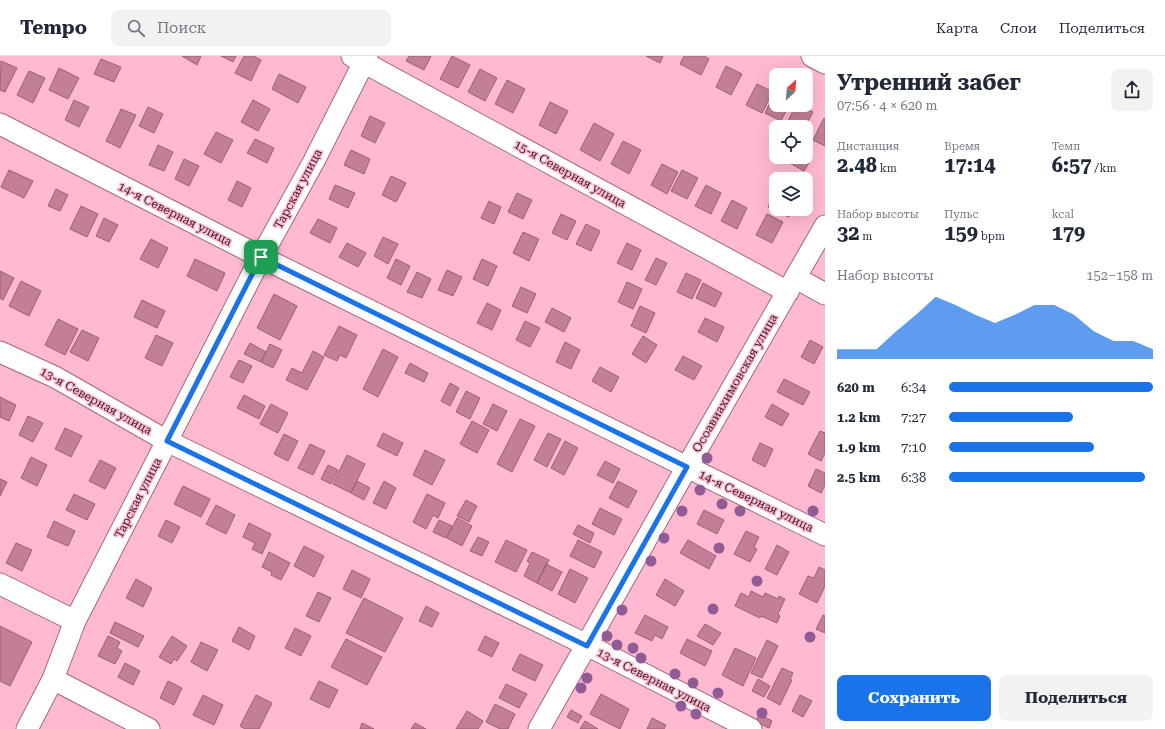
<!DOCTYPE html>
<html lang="ru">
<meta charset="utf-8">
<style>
:root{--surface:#fff;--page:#f2f2f3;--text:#1f2937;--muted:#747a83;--line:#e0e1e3;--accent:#1a73e8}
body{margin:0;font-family:"Roboto Serif",serif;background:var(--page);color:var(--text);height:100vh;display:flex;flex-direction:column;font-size:15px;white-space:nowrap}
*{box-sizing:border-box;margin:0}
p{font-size:13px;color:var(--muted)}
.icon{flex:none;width:22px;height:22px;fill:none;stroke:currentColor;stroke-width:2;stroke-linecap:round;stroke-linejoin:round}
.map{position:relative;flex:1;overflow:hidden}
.sheet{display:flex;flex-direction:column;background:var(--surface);width:340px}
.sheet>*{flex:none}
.needle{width:26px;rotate:26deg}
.fabs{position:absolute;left:769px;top:12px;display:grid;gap:8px}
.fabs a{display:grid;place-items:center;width:44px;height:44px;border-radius:8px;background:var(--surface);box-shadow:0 4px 16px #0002;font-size:20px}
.pin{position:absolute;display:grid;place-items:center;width:34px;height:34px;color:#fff;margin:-17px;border-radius:8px;box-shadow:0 2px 6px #0006}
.round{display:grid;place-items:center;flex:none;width:42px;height:42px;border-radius:8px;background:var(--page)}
.summary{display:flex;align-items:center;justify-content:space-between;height:68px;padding:0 12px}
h1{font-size:22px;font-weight:700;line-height:30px}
.stats{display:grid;grid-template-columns:repeat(3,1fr);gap:6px;height:68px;padding:4px 12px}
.stats div{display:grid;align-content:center}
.stats b{font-size:20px;font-weight:700}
.stats small{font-size:11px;font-weight:400}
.stats p{font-size:11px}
.chart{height:112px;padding:8px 12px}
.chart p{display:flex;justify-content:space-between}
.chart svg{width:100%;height:72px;margin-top:4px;fill:var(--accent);opacity:.7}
.button{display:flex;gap:8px;margin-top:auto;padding:8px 12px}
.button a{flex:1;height:46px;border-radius:8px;background:var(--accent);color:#fff;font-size:16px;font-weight:700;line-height:46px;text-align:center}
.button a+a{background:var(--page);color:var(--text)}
ul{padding:0 12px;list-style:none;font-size:13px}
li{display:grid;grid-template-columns:64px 48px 1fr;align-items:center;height:30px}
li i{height:10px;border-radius:5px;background:var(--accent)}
header{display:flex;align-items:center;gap:24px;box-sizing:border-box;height:56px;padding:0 20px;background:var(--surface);border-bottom:1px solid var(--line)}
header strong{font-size:19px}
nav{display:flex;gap:22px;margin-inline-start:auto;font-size:14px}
.search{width:280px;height:36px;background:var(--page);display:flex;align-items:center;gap:10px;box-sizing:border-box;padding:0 14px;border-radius:8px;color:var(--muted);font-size:15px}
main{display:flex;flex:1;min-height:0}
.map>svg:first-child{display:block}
.building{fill:#c28096;stroke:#9d5f74}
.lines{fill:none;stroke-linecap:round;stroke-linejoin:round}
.minor-casing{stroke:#a5667c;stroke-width:23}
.minor{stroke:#fff;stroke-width:21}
.tree{fill:#915c96}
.route-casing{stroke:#fff;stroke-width:8}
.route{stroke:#1a73e8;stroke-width:5}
.labels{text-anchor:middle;stroke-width:3;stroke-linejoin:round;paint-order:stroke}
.street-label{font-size:12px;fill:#361c25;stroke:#ffb9d0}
</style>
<header>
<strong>Tempo</strong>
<div class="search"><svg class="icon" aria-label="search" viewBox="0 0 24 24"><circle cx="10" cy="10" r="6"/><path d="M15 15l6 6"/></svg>Поиск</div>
<nav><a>Карта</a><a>Слои</a><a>Поделиться</a></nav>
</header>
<main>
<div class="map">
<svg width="825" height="673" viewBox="0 0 825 673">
<rect width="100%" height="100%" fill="#ffb9d0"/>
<path class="building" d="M182,0H201L197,9Z
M221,0H236L233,6Z
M244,0H253L261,4L251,25L235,17Z
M409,0H431L424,14L406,5Z
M452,0L470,9L458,32L440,23Z
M646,0H663L660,7Z
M684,0H704L709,3L701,19L680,8Z
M101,3L121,11L114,26L94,18Z
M1,5L17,12L5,36L0,34Z
M726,10L742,18L731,39L716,31Z
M59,12L79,22L68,43L49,34Z
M480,13L497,22L485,45L468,36Z
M29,15L45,22L33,47L17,39Z
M279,18L306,31L298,47L272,33Z
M507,24L525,33L513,57L495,48Z
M757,28L773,36L762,57L746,49Z
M775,36L776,49H789L781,65L765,57Z
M74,44L89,51L79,71L65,64Z
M253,44L270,53L258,75L241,66Z
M550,46L568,55L556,78L539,69Z
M796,49H799L813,56L805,71H791L786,69Z
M148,51L163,58L154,77L139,70Z
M121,53L136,59L120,92L106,85Z
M370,60L385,67L375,87L361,80Z
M824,62L825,63V90L813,84Z
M594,67L614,78L600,105L580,94Z
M216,76L233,84L221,107L204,98Z
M255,83L274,92L267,107L247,97Z
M623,85L641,94L629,118L611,108Z
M158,89L173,96L164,115L149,109Z
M351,94L370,103L364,118L344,109Z
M806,96L813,100L804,115L784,104L785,101H806Z
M184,103L199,110L189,130L175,123Z
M662,108L678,116L667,138L651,129Z
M9,114L33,125L24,142L1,131Z
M682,114L698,122L687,143L671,135Z
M391,120L406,127L396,146L382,139Z
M237,125L251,132L242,151L228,144Z
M335,129L355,137L348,152L329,143Z
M706,129L721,137L711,158L695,150Z
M56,133L68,139L60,155L48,150Z
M776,135V153H793L789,161L768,151Z
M517,137L532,144L523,163L508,156Z
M732,144L747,152L737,173L721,165Z
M489,145L501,151L494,168L481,162Z
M81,150L98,158L87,181L70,173Z
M561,158L576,165L567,184L552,177Z
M767,158L783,166L772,187L756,179Z
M104,162L118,169L109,186L96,180Z
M318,163L337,172L330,187L310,177Z
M586,168L600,175L591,195L576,188Z
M523,176L539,183L529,205L513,197Z
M383,181L398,188L388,208L374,200Z
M151,183L168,192L158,212L140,203Z
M347,187L366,197L358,211L339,201Z
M627,187L641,194L632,214L617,207Z
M656,202L667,207L656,229L645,224Z
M195,203L225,217L217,235L187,220Z
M396,203L410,210L401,229L387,222Z
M482,203L497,210L488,230L473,223Z
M447,214L462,221L453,240L438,234Z
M0,215L14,222L3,244L0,242Z
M417,216L431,223L422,242L407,236Z
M686,217L701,224L692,243L677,236Z
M21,225L41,235L29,260L9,250Z
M627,226L642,233L633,253L618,246Z
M703,227L722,237L715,251L696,242Z
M521,231L536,238L527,257L512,250Z
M274,238L297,250L280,284L257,272Z
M142,244L165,255L157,272L134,261Z
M487,247L501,254L492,274L477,267Z
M640,250L655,257L646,277L631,270Z
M552,252L571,262L564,276L545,266Z
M705,262L724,271L717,286L698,276Z
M58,263L78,273L65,299L45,289Z
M525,265L540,272L530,291L516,284Z
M339,270L357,279L346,302L340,299L337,305L324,299Z
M82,274L99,282L88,305L70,296Z
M156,279L173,287L162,310L145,302Z
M643,280L657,289L646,307L632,298Z
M810,284L823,291L814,308L801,301Z
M565,286L580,294L571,313L556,306Z
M250,287L266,296L261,306L244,298Z
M270,288L282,294L273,312L261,306Z
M383,293L398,301L378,341L363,333Z
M313,295L324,301L307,334L286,324L292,312L302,317Z
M683,300L702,310L694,324L675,314Z
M239,304L252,310L243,327L230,321Z
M410,307L428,317L424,326L405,317Z
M600,311L619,321L611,336L592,325Z
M784,323L810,336L803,349L777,336Z
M450,327L459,332L450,350L441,345Z
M466,335L480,342L470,363L456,356Z
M244,339L265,350L259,363L237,352Z
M0,341L16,349L9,365L0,361Z
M271,348L288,357L278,377L260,368Z
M493,348L507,355L497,375L483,368Z
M772,348L789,358L782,370L765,361Z
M28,360L43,367L33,386L19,379Z
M520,363L535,370L512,416L497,408Z
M472,365L489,374L477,397L460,388Z
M65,372L82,380L71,401L55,393Z
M820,375L825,377V397L821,405L808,398Z
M383,377L403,387L397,400L377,390Z
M548,377L561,383L547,411L534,404Z
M284,378L298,385L288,405L274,398Z
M565,385L578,392L564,419L551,412Z
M760,387L773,393L765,411L752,404Z
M310,388L325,395L313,419L298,412Z
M425,394L445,404L432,429L413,419Z
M347,399L365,408L351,437L333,428Z
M31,401L47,409L37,430L21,422Z
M100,404L116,412L105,433L89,425Z
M605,405L620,413L613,427L597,419Z
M328,409L338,414L331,428L321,423Z
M816,413L825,417V429L821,437L808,430Z
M0,423L7,426L0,440Z
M357,425L370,432L364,444L351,437Z
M384,425L396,432L386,453L373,447Z
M618,425L637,435L628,452L609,442Z
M183,430L210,443L201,461L174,448Z
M74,438L95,448L87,464L66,454Z
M427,438L445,447L438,462L433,459L426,473L413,466Z
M466,444L477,450L469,466L457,460Z
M216,449L235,459L226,478L206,468Z
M600,452L622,463L614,479L592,468Z
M704,454L724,464L717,478L697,468Z
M457,462L472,470L462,490L447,482Z
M166,464L180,471L172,487L158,480Z
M439,464L452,470L446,482L433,476Z
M54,465L75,475L68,490L47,481Z
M249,467L271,478L262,498L252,493L255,487L243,481Z
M578,469L594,477L590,487L573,478Z
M746,475L759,481L754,491L757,493L750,506L734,498Z
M478,481L489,486L482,500L470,495Z
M506,484L527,494L516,516L495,506Z
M578,484L602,496L594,512L570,500Z
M688,484L716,500L709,513L680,497Z
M16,487L32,494L22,515L6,507Z
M777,489L789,496L777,519L765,513Z
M304,490L324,500L314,521L294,510Z
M269,496L290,507L281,524L271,519L272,516L262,511Z
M532,496L549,504L537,527L524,520L530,507L527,505Z
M546,508L562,516L552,535L537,527Z
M819,511L825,514V530L817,547L799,538L808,520L814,522Z
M570,513L588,522L575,547L558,538Z
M352,514L370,523L361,542L343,533Z
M136,523L152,532L143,551L126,542Z
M665,523L684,535L675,550L656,539Z
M751,535L763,541L765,537L778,543L779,540L785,543L778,558L780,560L777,567L761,560L760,562L735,550L741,537L749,541Z
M318,536L331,542L319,566L306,560Z
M364,542L403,562L385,596L346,577Z
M426,550L439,557L432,571L419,565Z
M645,559L668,571L662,583L655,579L652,585L635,577Z
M823,559L825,560V577L816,573Z
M115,566L144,580L138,591L110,577Z
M705,568L721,577L713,589L697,580Z
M0,570L32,586L10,630L0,625Z
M239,571L255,580L249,594L232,585Z
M295,572L311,580L301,600L285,592Z
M108,580L120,586L117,592L122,595L115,608L98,600Z
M172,580L187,590L177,605L174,603L171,608L159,601Z
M485,580L499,587L492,601L478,594Z
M346,583L382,601L367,629L331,611Z
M687,583L712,595L705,610L680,597Z
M767,584L778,590L762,622L751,617Z
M201,586L218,594L207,615L191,606Z
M735,592L756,602L743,630L722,619Z
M520,598L543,609L535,625L512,614Z
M125,607L140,615L133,629L118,621Z
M782,612L793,617L790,623L792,624L780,649L767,642Z
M758,623L770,630L764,641L752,635Z
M168,625L182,632L174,649L160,642Z
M319,625L338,634L329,652L310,643Z
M506,628L527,638L519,652L499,642Z
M601,638L629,653L620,673L590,658Z
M203,639L223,649L214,669L193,659Z
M256,639L272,647L259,673H245L240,670Z
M800,639L812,645L803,661L792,655Z
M495,648L515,658L508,673H500L486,666Z
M571,654L582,660L578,667L567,661Z
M467,655L483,665L478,673H456Z
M759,658L772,665L769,672L756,666Z
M652,662L666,669L664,673H647Z
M585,665L598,673H580Z
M362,667L374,673H360Z
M415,667L426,673H411Z"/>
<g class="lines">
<defs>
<path id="minor" d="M352,0L788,236
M812,0L825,7
M0,68L261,201L825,479
M796,222L825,238
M0,296L55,321L167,385L587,589L751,673
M0,528L75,565
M53,623L149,673
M27,673L53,623L75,565L261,201L314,105L367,0
M539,673L687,411L825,170"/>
</defs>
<use href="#minor" class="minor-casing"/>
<use href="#minor" class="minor"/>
</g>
<g class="tree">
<circle cx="707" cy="402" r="5.5"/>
<circle cx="700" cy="434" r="5.5"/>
<circle cx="722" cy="448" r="5.5"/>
<circle cx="682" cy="455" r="5.5"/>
<circle cx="740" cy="455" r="5.5"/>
<circle cx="813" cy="455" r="5.5"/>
<circle cx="664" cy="482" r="5.5"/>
<circle cx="719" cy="492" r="5.5"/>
<circle cx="651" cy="505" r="5.5"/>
<circle cx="757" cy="525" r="5.5"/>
<circle cx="713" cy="553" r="5.5"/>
<circle cx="622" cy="554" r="5.5"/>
<circle cx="607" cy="580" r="5.5"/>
<circle cx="810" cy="581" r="5.5"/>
<circle cx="617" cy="589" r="5.5"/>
<circle cx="633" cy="592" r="5.5"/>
<circle cx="641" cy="602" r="5.5"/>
<circle cx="675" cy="618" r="5.5"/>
<circle cx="587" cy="622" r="5.5"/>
<circle cx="693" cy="627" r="5.5"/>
<circle cx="581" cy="632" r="5.5"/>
<circle cx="718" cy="637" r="5.5"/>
<circle cx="681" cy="650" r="5.5"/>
<circle cx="762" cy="657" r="5.5"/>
<circle cx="696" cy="658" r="5.5"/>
</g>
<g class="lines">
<defs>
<path id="route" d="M261,201L687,411L587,590L167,385Z"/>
</defs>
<use href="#route" class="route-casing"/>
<use href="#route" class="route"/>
</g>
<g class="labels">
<g class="street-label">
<text transform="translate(570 118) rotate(29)" y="4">15-я Северная улица</text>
<text transform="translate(298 133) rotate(-62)" y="4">Тарская улица</text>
<text transform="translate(175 158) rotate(27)" y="4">14-я Северная улица</text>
<text transform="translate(735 327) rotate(-60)" y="4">Осоавиахимовская улица</text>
<text transform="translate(96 345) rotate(29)" y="4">13-я Северная улица</text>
<text transform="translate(138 442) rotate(-63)" y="4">Тарская улица</text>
<text transform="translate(756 445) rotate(26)" y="4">14-я Северная улица</text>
<text transform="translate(654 624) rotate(27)" y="4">13-я Северная улица</text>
</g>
</g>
</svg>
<div class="fabs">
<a><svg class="needle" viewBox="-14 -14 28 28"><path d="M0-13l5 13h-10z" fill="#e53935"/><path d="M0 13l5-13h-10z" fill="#747a83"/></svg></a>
<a><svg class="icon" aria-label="locate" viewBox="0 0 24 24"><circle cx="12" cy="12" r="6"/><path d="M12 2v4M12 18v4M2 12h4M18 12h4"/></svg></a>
<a><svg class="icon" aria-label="layers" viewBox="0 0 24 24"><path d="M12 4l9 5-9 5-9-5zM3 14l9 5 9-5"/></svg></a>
</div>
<div class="pin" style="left:261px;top:201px;background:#1e9e55"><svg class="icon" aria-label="arrive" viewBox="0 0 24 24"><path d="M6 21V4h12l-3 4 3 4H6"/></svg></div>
</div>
<section class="sheet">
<div class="summary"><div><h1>Утренний забег</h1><p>07:56 · 4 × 620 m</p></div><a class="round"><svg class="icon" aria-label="share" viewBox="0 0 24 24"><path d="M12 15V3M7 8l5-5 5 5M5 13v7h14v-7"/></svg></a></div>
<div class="stats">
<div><p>Дистанция</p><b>2.48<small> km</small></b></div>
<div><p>Время</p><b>17:14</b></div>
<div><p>Темп</p><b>6:57<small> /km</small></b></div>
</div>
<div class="stats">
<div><p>Набор высоты</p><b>32<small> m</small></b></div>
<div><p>Пульс</p><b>159<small> bpm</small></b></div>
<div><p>kcal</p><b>179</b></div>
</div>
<div class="chart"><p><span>Набор высоты</span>152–158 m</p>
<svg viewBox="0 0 160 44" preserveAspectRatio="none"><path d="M0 44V38L10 38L20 38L30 27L40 17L50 6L60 11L70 17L80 22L90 17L100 11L110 11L120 17L130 27L140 33L150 33L160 38V44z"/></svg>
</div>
<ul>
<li><b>620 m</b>6:34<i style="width:100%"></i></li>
<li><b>1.2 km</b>7:27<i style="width:61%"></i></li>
<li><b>1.9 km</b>7:10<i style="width:71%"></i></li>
<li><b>2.5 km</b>6:38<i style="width:96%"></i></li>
</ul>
<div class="button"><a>Сохранить</a><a>Поделиться</a></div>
</section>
</main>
